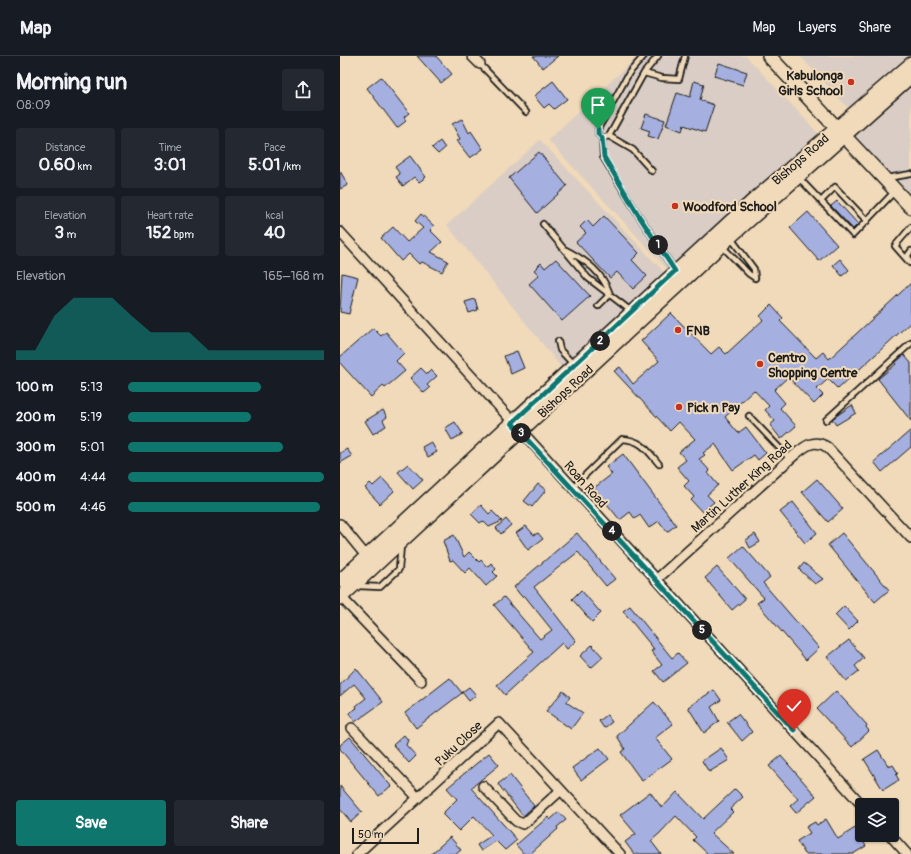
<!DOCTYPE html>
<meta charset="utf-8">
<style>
:root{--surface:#171b24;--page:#242831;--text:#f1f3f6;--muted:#9ea1a6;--line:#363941;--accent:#0f766e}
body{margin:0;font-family:Pangolin,sans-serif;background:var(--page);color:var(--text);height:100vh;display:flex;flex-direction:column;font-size:15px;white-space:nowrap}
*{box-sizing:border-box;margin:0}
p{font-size:13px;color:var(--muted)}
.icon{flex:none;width:22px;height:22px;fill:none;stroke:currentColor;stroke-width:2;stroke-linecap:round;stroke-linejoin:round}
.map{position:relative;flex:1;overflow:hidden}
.sheet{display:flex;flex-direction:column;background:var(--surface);width:340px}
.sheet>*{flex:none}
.controls{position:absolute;left:515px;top:742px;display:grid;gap:8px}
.controls a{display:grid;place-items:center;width:44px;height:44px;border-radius:4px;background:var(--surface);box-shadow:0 1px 3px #0004;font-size:20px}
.scale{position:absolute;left:12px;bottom:10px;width:67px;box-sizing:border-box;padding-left:4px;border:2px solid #1c1c1c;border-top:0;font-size:11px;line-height:14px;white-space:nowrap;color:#1c1c1c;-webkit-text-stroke:3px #f0dab9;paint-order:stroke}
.pin{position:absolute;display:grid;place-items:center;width:34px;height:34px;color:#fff;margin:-41px -17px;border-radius:50% 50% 50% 0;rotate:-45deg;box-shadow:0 0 4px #0007}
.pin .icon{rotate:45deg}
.km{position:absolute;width:20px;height:20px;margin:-10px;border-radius:50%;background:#222;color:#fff;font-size:11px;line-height:20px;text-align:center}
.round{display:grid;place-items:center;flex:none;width:42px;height:42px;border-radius:4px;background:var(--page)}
.overview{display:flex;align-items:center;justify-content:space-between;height:68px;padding:0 16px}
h1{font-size:22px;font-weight:700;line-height:30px}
.stats{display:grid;grid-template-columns:repeat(3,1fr);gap:6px;height:68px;padding:4px 16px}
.stats div{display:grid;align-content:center;border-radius:4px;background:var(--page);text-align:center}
.stats b{font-size:17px;font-weight:700}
.stats small{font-size:11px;font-weight:400}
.stats p{font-size:11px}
.chart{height:112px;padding:8px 16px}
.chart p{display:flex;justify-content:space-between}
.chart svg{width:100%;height:72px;margin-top:4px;fill:var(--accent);opacity:.7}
.primary-button{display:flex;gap:8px;margin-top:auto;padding:8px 16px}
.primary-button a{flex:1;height:46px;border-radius:4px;background:var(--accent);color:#fff;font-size:16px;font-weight:700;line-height:46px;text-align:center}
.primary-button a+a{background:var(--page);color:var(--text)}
ul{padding:0 16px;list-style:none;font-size:13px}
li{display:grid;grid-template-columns:64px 48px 1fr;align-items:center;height:30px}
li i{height:10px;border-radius:5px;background:var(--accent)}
header{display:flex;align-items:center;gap:24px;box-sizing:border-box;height:56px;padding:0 20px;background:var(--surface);border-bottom:1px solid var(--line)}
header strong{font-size:19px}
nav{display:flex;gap:22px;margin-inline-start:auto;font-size:14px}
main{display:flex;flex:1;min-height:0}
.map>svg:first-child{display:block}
.built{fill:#dacdc5}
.building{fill:#a5b0e0;stroke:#1c1c1c}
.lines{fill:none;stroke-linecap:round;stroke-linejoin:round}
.service-casing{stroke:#1c1c1c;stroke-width:8}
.minor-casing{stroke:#1c1c1c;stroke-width:12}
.secondary-casing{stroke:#1c1c1c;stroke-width:16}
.service{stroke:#f0dab9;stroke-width:4.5}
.minor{stroke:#f0dab9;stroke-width:9}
.secondary{stroke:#f0dab9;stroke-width:13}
.route-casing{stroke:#fff;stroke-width:8}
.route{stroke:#0f766e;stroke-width:5}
.poi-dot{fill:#c8321e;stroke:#f0dab9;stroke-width:1.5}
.labels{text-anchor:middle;stroke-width:4;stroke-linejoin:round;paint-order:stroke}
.poi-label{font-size:13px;font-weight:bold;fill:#1c1c1c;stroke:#f0dab9;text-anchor:start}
.street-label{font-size:13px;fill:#1c1c1c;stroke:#f0dab9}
</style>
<header>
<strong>Map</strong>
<nav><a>Map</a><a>Layers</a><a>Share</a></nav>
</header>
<main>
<section class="sheet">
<div class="overview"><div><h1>Morning run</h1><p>08:09</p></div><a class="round"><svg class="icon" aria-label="share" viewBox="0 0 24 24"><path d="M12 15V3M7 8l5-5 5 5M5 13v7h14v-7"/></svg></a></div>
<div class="stats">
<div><p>Distance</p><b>0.60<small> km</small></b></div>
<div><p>Time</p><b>3:01</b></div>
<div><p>Pace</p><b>5:01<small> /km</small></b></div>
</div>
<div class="stats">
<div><p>Elevation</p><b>3<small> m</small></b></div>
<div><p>Heart rate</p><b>152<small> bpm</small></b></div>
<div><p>kcal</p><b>40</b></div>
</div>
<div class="chart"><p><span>Elevation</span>165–168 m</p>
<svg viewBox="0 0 160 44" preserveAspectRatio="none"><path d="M0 44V38L10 38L20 17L30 6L40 6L50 6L60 17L70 27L80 27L90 27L100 38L110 38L120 38L130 38L140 38L150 38L160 38V44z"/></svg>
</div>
<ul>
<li><b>100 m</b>5:13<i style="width:68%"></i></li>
<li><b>200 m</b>5:19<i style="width:63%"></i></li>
<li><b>300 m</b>5:01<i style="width:79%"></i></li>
<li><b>400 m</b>4:44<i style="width:100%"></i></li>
<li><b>500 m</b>4:46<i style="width:98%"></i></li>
</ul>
<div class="primary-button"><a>Save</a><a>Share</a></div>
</section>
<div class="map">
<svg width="571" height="798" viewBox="0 0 571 798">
<rect width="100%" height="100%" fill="#f0dab9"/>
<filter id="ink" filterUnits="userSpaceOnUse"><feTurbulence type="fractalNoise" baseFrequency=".025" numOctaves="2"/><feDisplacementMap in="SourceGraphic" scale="8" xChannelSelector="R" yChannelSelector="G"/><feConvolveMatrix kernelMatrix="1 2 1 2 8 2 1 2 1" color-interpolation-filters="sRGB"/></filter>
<g filter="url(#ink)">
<path class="built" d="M298,0H406L478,77L330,216L208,84Z
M460,0H568L508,52Z
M571,22V141L510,78Z
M200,84L324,216L222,312L107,169Z"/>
<path class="building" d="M77,0H96L112,18L101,27Z
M193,0H218L203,12Z
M379,7L407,16L403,29L374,20Z
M41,21L69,57L64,61L66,65L57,72L27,32Z
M213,25L227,43L214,53L209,48L204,52L194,40Z
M354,25L364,28L360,44L374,49L365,76L344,69L342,75L326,69L337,37L350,41Z
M306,58L325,64L318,83L308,80L310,75L301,72Z
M122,63L129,77L131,75L143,93L130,102L117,85L120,83L112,68Z
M100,85L105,92L98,98L92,92Z
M199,96L227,130L197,157L169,122Z
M70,100L86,121L79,126L74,121L63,130L56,121L60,118L55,111Z
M0,115L8,129L0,133Z
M497,145L518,168L513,173L491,150Z
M468,156L497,189L479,205L450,172Z
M81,158L94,170L90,174L102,186L91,196L108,205L102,216L82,206L79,208L69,198L61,205L41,182L53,171L67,186L83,172L75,165Z
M264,160L299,197L292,204L307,220L293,233L277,216L270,222L236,186L246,177L240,171L247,164L253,171Z
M216,203L250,240L222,265L189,228L199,219L194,214L201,207L205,212Z
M500,203L509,214L502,220L493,209Z
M2,217L18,221L9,258L0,256Z
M571,227V266L498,333L488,323L477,333L483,339L474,348L448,321L434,334L445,347L440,352L456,370L441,383L430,369L435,365L425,354L429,350L414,334L385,361L398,377L406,371L426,397L418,404L414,399L393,414L375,388L363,397L365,399L359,403L370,415L368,417L378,429L367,439L374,446L362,456L351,444L354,441L344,430L349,425L337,411L346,404L339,396L355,383L339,366L330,375L274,315L280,311L293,328L319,305L301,285L331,257L371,298L379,291L386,298L423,264L420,260L431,249L443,262L440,265L476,302L483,296L489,303Z
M135,243L138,254L129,257L125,246Z
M33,272L41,280L46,276L64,297L56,305L65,315L45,332L43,330L31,341L0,307V301Z
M177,295L184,312L171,318L164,300Z
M564,299L571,307V365L538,323L556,308L555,307Z
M81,312L87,318L91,314L97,320L87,329L90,332L84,337L70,322Z
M512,349L516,357L496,369L492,363Z
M43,354L47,361L43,364L46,370L33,378L25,365Z
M115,366L123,378L112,384L105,372Z
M571,374V391L542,416L534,406Z
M91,386L97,396L88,401L82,391Z
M7,393L12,400L0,407V397Z
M283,398L336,469L327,476L319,465L309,472L300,459L295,463L290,456L280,464L254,432L272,418L266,411Z
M68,408L83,424L73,433L58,416Z
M42,422L54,435L40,448L25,432L30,427L33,430Z
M477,423L503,453L488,466L462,436Z
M198,428L206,434L192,451L184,445Z
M453,446L477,477L465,487L440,456Z
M141,449L149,458L152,455L162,465L149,471L143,465L140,467L131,458Z
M166,463L171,469L161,478L156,472Z
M186,470L194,479L198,477L203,483L188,494L176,477Z
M237,477L275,523L266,530L238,496L194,531L236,585L227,593L222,587L165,639L157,629L194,596L154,549L164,541L200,583L212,574L184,539L182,541L174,531Z
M502,477L549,534L535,546L488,489Z
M415,478L420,486L410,492L406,484Z
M114,479L124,501L129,496L139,506L141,504L147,511L151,507L156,513L153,516L157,520L146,530L130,512L125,517L113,504L110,505L103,485Z
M403,490L430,521L423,527L479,592L466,604L417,547L424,542L389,502Z
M464,507L483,523L475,528L459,513Z
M377,511L405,543L392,554L365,522Z
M241,534L261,557L252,566L232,543Z
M290,550L332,602L338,597L347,607L323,626L314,615L322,609L311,595L314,593L283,555Z
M504,550L518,565L509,574L495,559Z
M509,584L524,602L515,610L519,615L506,625L487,601Z
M252,589L263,601L251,612L240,600Z
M16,612L43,646L15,666L9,657L17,652L16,650L26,642L14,628L0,640V629Z
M110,622L122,637L76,672L65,657Z
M129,631L136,639L129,645L122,636Z
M374,634L381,644L371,651L379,665L364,677L348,651Z
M223,635L230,641L226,646L243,657L231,673L206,655Z
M496,635L527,669L526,671L529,675L512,691L477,653Z
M314,646L333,668L315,682L332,703L302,725L281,696L285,693L277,680Z
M398,658L412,676L402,685L387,666Z
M267,659L272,666L264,672L259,665Z
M64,679L68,684L66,689L76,700L69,707L53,689Z
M10,681L51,730L39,740L0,693V689Z
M260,692L269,703L241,724L232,712Z
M381,692L389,704L369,716L362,705Z
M538,694L549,711L553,709L558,717L556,719L559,724L543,734L524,703Z
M149,697L159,709L131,732L177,784L165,794L156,785L141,795L137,789L152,779L134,760L119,775L102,758L117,743L107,732Z
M441,700L476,740L456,757L450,750L458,743L429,710Z
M170,719L194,750L183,760L158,728Z
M0,730L22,756L11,766L0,753Z
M395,733L403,741L390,753L393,756L371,777L394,798H368L353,784L356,781L336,760L320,777L311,785L321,798H294L285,786L296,778L280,759L310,736L322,752L337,736L363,763Z
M219,756L226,764L217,771L218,773L190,798H184L176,789L208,761L210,764Z
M486,763L498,783L515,772L526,790L513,798H465L457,785L470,777L466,771L475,766L477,769Z
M110,781L121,794L116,798H91Z"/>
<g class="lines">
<defs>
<path id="service" d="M304,0L289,17L258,73V78L262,82L269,80L304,17L318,0
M140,8L186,56
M304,17L322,22L339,23L345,0
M269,80L293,94L312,115
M262,82L263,101L299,160L335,215
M459,122L513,179L555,135
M547,122L571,118
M481,145L495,131L527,165
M203,168L248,222L291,255
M390,181L414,213L415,222
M382,190L409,218L415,222
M226,194C247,205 262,216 270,238
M569,204L568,199L571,195
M570,207L555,190L571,171
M258,250L270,238
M218,285L220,294L233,308
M409,360L450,403
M486,364L571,287
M232,432L282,383C302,384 307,394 319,408
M17,530L40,531L59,513L61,490"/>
<path id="minor" d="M132,0L140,8
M0,176L522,749
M0,468L26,500
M316,524L450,403C462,393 472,381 487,391L571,482
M1,541L81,625
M12,672L78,742
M143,730L176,765L183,768L187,765L221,734
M550,779L567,798
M17,798L159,667L280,798"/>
<path id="secondary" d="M429,0L571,151
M0,525L415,143L571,8
M0,542L390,181L571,20"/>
</defs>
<use href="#service" class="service-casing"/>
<use href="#minor" class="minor-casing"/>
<use href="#secondary" class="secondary-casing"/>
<use href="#service" class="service"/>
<use href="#minor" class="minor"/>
<use href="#secondary" class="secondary"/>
</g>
</g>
<g class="lines" filter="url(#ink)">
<defs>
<path id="route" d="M258,73V78L262,82L264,101L299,160L335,215L172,367L454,674"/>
</defs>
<use href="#route" class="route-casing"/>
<use href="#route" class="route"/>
</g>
<g class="poi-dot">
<circle cx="511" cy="26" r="4"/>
<circle cx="335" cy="150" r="4"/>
<circle cx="338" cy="274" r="4"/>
<circle cx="420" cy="308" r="4"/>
<circle cx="339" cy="351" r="4"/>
</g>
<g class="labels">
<g class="poi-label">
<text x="503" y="24" text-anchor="end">Kabulonga<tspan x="503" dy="15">Girls School</tspan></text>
<text x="343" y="155">Woodford School</text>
<text x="346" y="279">FNB</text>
<text x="428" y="306">Centro<tspan x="428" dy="15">Shopping Centre</tspan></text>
<text x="347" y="356">Pick n Pay</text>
</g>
<g class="street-label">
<text transform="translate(460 103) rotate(-41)" y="5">Bishops Road</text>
<text transform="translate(225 335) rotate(-43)" y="5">Bishops Road</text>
<text transform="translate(246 428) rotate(48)" y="5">Roan Road</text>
<text transform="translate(401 430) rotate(-42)" y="5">Martin Luther King Road</text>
<text transform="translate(118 687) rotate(-43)" y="5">Puku Close</text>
</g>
</g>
</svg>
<div class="controls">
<a><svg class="icon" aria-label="layers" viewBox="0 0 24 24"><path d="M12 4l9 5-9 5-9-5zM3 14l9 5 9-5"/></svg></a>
</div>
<div class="scale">50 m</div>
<div class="pin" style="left:258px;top:73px;background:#1e9e55"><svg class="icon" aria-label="arrive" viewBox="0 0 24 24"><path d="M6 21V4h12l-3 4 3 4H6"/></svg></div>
<div class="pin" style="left:454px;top:674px;background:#d93025"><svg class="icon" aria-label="check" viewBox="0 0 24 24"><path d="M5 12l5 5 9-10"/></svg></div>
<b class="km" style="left:318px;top:189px">1</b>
<b class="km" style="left:260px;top:285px">2</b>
<b class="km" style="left:181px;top:377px">3</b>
<b class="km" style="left:272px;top:475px">4</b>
<b class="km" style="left:362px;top:574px">5</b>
</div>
</main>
